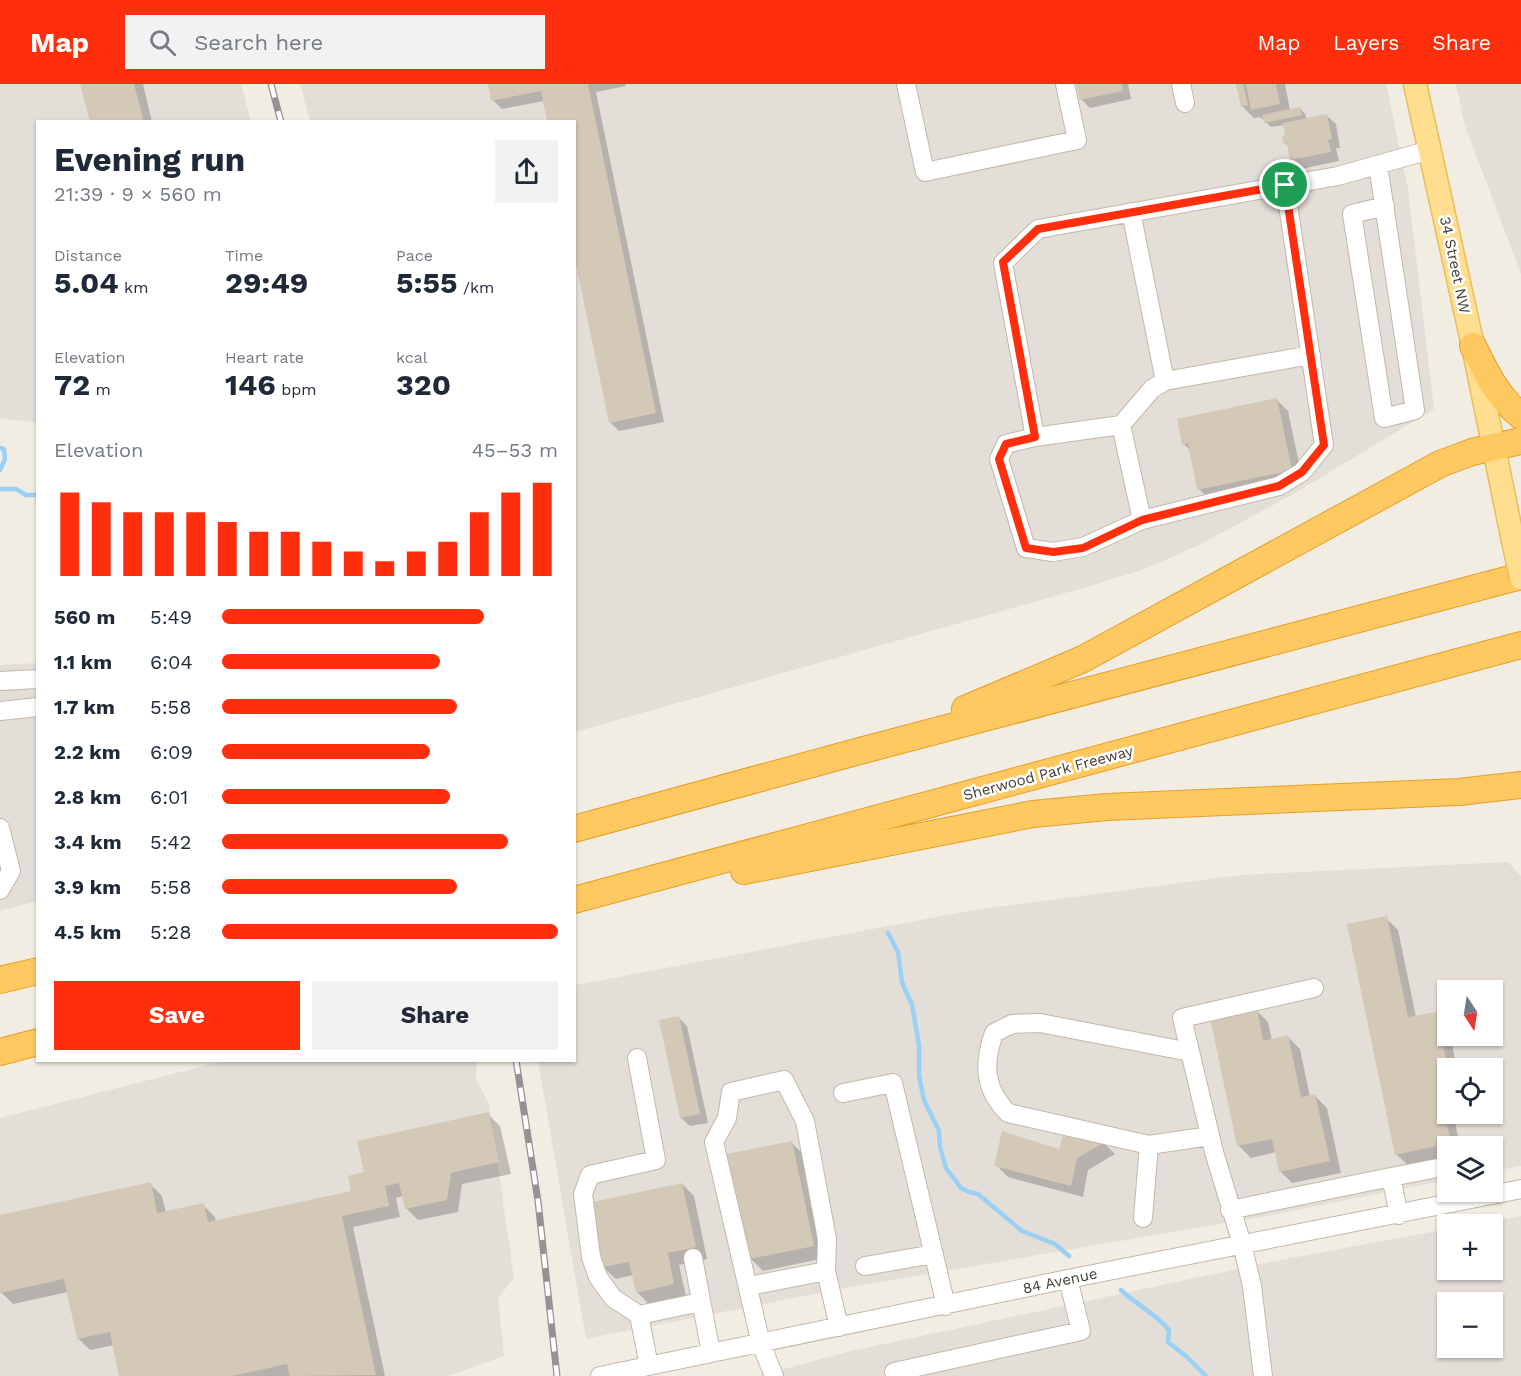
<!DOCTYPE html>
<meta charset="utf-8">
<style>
:root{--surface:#fff;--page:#f2f2f3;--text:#1f2937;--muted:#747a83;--accent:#ff2f0d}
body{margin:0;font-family:"Work Sans",sans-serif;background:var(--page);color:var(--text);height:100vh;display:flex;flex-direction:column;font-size:22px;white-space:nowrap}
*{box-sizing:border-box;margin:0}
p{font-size:20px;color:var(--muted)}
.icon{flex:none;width:33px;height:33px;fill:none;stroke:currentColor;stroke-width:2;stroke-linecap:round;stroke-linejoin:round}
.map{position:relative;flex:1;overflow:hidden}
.side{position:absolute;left:36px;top:36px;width:540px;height:942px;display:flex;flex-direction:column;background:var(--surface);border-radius:0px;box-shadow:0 2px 4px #0004}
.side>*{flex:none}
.needle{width:39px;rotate:168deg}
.buttons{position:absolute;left:1437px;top:896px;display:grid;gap:12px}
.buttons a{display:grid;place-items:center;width:66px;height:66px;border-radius:0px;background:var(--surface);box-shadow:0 2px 4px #0004;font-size:30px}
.pin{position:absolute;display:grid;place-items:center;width:51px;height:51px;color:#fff;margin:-26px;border:3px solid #fff;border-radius:50%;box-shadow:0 2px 6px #0007}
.round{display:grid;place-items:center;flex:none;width:63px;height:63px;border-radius:0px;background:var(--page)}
.head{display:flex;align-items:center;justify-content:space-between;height:102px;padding:0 18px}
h1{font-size:33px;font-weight:700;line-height:45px}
.stats{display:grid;grid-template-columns:repeat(3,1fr);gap:9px;height:102px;padding:6px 18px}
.stats div{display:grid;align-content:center}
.stats b{font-size:30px;font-weight:700}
.stats small{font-size:16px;font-weight:400}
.stats p{font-size:16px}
.chart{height:168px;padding:12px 18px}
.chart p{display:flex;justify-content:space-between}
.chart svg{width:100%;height:108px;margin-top:6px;stroke:var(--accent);stroke-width:6}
.primary-button{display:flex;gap:12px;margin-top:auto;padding:12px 18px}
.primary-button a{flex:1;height:69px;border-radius:0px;background:var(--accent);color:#fff;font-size:24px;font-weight:700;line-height:69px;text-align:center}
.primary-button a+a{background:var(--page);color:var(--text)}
ul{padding:0 18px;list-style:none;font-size:20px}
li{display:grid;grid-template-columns:96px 72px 1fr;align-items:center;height:45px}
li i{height:15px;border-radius:8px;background:var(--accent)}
header{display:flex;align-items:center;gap:36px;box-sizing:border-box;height:84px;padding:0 30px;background:var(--accent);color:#fff}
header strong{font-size:28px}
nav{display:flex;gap:33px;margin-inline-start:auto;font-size:21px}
.search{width:420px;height:54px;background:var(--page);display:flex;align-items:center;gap:15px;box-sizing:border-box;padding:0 21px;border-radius:0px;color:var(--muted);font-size:22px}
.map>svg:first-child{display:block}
.industrial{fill:#e4ded8;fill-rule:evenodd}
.shadow{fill:#0003}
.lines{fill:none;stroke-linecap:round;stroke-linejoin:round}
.stream{stroke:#9ad0f4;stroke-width:4.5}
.building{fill:#d4c9b7}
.minor-casing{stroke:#c1b8a8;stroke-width:20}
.major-casing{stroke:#eabd59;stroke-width:25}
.highway-casing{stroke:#e69e29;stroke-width:28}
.minor{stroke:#fff;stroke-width:18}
.major{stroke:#ffde8f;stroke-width:22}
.highway{stroke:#ffc961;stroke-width:26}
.rail-casing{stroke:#939393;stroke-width:7}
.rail{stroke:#fff;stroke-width:4.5;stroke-dasharray:14;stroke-linecap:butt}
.major-bridge-casing{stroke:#eabd59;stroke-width:25;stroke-linecap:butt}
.major-bridge{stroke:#ffde8f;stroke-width:22}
.route-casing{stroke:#fff;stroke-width:12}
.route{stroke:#ff2f0d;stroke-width:8}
.labels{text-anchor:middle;stroke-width:5;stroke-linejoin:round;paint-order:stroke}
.street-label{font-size:15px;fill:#443d33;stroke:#fff}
</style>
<header>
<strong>Map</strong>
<div class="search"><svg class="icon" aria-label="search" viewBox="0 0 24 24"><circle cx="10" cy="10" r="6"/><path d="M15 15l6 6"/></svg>Search here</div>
<nav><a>Map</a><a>Layers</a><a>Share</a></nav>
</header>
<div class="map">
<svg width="1521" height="1292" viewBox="0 0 1521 1292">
<rect width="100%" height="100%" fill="#f2ede2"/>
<path class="industrial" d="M0,0H241L251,37L38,38L37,339L0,334Z
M300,0H1386L1408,105L1434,325L1297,408L1201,460L1145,485L1090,502L575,648L574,38L310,37Z
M1456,0H1521V190L1465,42Z
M38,579L37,817L0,827V581Z
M1508,778L1521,792V1082L1493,1087L1492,1062H1448L1447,1096L1261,1133L839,1205L586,1255L538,977L574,976L575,901L974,826L1241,791ZM1448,906H1492V951H1448ZM1448,984H1492V1029H1448Z
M223,977H477L476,995L489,1020L514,1194L498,1214L504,1272L448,1292H0V1034Z
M1521,1132V1292H758L851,1267L1270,1178L1447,1145L1448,1185H1492V1140H1477ZM1448,1218H1492V1263H1448Z"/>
<path class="shadow" d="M82,0H143L152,38H91Z
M489,0H625L626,2L596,8L664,338L619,347L610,338L574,38L544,17L502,25L493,16Z
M1078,0H1128L1131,15L1090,24L1081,15Z
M1237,0H1285L1290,26L1300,24L1305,30L1307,36L1327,32L1336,40L1340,64H1336L1339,77L1301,85L1292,76L1290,64L1285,59L1287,53L1285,41L1271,43L1260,33L1254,34L1242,22Z
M1276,315L1288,327L1303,398L1211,417L1199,405L1191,367L1184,360Z
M1386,834L1398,846L1416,933L1436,929L1448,941V951H1450L1457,984H1448V1029H1453L1460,1062H1448V1074L1409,1082L1396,1070Z
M1256,926L1268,938L1272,956L1288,953L1300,965L1310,1013L1315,1012L1327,1024L1341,1089L1292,1099L1280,1087L1276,1068L1251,1074L1239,1062L1212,935Z
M678,933L687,942L708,1039L690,1042L681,1034Z
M488,1030L500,1042L511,1090L462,1100L458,1128L418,1136L406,1124L403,1112L396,1114L400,1133L353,1143L385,1292H121L114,1261L90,1266L78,1254L68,1208L13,1220L1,1208L0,1132L150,1100L162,1112L166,1129L203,1121L215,1133L216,1138L353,1109L366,1089Z
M791,1058L803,1070L825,1174L763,1187L751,1175L729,1071Z
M1104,1059L1115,1070L1088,1086L1083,1113L1008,1093L996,1081Z
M682,1100L694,1112L707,1175L679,1181L686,1212L649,1220L637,1208L633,1191L616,1195L603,1183Z"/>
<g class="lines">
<path class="stream" d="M0,364L4,365L5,375L0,386
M0,405H16L26,411H38
M888,849L898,868L902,898L912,921L919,961V992L924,1016L939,1047L940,1063L946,1084L961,1104L969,1108L978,1110L1022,1147L1055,1160L1069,1172
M1121,1206C1137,1221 1156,1230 1169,1246L1168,1258L1187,1273L1206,1292"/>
</g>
<path class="building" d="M80,0H134L144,38H90Z
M488,0H588L656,329L609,339L574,171V38H547L541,7L491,17Z
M1076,0H1122L1123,7L1080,16Z
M1236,0H1243L1248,21L1241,23Z
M1246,0H1276L1280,20L1251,26Z
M1300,23L1302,31L1264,39L1262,31Z
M1327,30L1332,55L1328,56L1331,68L1290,76L1287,59L1283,60L1282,52L1285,51L1283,39Z
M1277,314L1292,386L1197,406L1188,359L1182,361L1177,335Z
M1387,832L1408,933L1436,928L1448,984V987L1436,989L1451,1059L1395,1071L1347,840Z
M1257,924L1263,957L1288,951L1301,1013L1315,1010L1330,1077L1279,1088L1272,1055L1237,1062L1210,934Z
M679,932L700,1030L680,1034L659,936Z
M489,1028L499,1078L451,1089L447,1116L405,1125L399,1099L385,1102L389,1122L342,1132L376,1291L290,1292L287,1280L232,1292H119L110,1248L77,1255L64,1195L0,1209V1131L151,1098L157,1129L204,1119L208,1138L351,1107L348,1092L364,1088L357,1057Z
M1002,1047L1059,1065L1064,1048L1105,1058L1077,1074L1071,1102L994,1082Z
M792,1057L814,1162L749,1175L727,1070Z
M682,1099L696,1163L668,1169L674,1200L636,1209L629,1178L602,1183L588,1119Z"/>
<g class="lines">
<defs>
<path id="minor" d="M906,0L925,88L1077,56L1065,0
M1181,0L1185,19
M1378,81L1415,326L1384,334L1352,130L1385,122
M1131,128L1165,297
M1121,341L1035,353L1006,360L999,375L1026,464L1053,468L1083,463L1142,436L1279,402L1302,388L1324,361L1285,101
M1035,353L1003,179L1038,145L1338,92L1430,66
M1142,436L1121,341L1152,305L1165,297L1311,271
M0,597L38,595
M0,627L38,623
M0,744L11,787L0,806
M637,974L656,1076L590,1091L583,1110L591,1173L598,1193L613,1214L639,1231
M843,1009L893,999L946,1222
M1149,1061L1210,1052
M1391,1093L1448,1082
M1230,1126L1391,1093L1399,1131
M1143,1134L1149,1061L1008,1029C984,1005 983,980 994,949L1012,940L1040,939L1190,968
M693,1174L711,1269
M865,1182L934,1170
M749,1202L826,1187
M649,1282L639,1231L701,1218
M894,1288L1081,1247L1068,1195
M600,1292L1068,1195L1521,1105
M774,1292L761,1260L714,1058L727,1034L731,1008L784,996L805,1037L827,1155L826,1187L839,1243
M1263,1292L1252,1202L1242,1160L1214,1068L1182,934L1314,904"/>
<path id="major" d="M1415,0L1473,262L1512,452"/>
<path id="highway" d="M1473,262C1486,288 1497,313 1521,332
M965,625L1083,575L1440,380L1472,368L1521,357
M574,745L856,668L1521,492
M744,787L1033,730L1107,723L1459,708L1521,701
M574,816L1521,561
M0,896L38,887
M0,968L38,958"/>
</defs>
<use href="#minor" class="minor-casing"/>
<use href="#major" class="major-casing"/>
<use href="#highway" class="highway-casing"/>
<use href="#minor" class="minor"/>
<use href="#major" class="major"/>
<use href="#highway" class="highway"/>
<defs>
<path id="rail" d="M271,0L281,38
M516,976L538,1117L557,1292"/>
</defs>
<use href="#rail" class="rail-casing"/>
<use href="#rail" class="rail"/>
<defs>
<path id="major-bridge" d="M1512,452L1521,494"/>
</defs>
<use href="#major-bridge" class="major-bridge-casing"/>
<use href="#major-bridge" class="major-bridge"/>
</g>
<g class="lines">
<defs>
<path id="route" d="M1285,101L1324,361L1302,388L1279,402L1142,436L1083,464L1053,468L1026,464L999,375L1006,360L1035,353L1003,178L1038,145Z"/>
</defs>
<use href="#route" class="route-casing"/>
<use href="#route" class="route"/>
</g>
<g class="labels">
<g class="street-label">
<text transform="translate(1455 181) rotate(78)" y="5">34 Street NW</text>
<text transform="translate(1048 689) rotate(-15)" y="5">Sherwood Park Freeway</text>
<text transform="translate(1060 1197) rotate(-12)" y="5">84 Avenue</text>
</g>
</g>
</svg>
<div class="buttons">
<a><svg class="needle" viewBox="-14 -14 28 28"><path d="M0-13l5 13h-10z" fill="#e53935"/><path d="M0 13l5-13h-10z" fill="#747a83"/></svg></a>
<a><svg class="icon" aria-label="locate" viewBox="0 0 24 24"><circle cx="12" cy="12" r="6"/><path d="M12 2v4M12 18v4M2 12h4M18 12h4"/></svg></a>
<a><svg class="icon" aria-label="layers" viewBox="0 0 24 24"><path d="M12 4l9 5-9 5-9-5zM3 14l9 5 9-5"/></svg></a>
<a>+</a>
<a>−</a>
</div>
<div class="pin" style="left:1285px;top:101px;background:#1e9e55"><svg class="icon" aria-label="arrive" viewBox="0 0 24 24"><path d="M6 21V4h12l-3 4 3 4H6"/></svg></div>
<section class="side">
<div class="head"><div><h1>Evening run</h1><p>21:39 · 9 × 560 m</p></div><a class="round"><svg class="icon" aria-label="share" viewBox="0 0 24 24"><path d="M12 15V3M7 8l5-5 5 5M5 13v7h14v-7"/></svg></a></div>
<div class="stats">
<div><p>Distance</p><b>5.04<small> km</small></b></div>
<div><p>Time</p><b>29:49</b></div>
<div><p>Pace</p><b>5:55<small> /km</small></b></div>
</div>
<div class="stats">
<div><p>Elevation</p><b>72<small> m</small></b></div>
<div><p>Heart rate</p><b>146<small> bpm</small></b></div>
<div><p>kcal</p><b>320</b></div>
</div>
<div class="chart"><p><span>Elevation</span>45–53 m</p>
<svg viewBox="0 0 160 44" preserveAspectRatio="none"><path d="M5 44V10M15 44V14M25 44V18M35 44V18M45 44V18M55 44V22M65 44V26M75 44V26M85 44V30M95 44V34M105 44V38M115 44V34M125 44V30M135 44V18M145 44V10M155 44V6"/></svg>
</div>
<ul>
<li><b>560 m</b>5:49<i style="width:78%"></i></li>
<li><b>1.1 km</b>6:04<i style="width:65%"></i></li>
<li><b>1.7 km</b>5:58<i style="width:70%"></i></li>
<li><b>2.2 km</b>6:09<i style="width:62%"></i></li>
<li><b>2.8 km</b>6:01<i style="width:68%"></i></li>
<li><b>3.4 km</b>5:42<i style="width:85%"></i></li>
<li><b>3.9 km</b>5:58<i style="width:70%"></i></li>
<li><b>4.5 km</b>5:28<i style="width:100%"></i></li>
</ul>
<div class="primary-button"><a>Save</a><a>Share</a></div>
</section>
</div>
